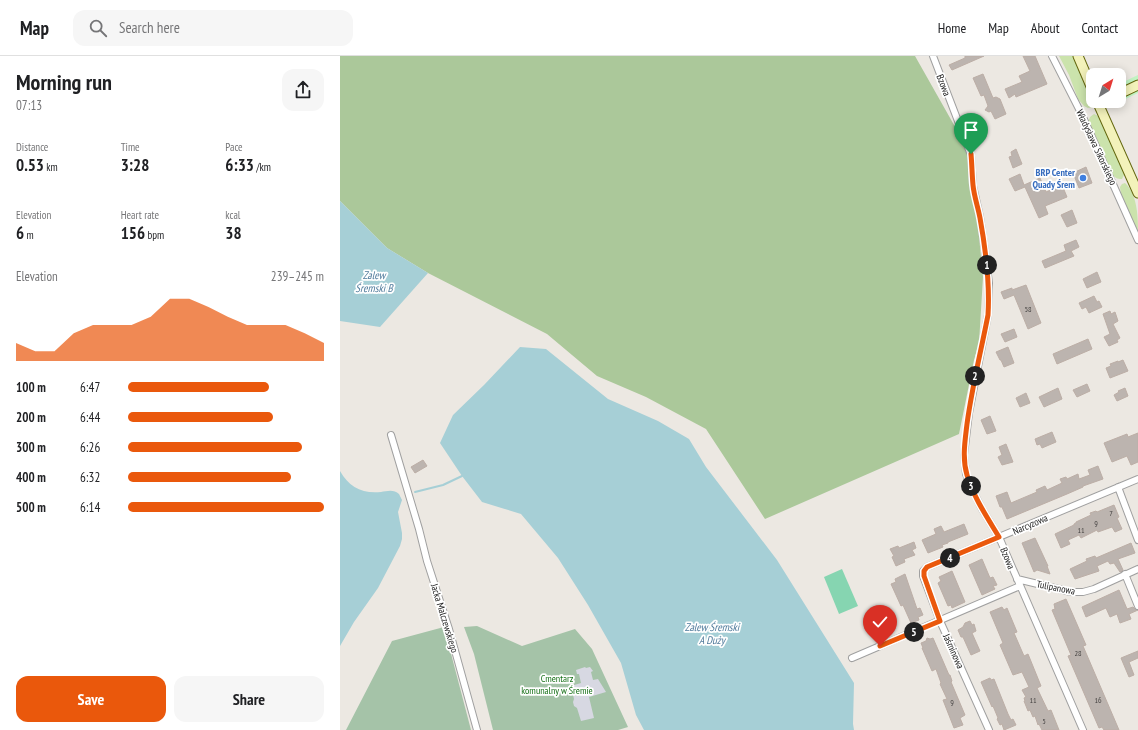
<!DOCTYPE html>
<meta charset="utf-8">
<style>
:root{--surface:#fff;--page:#f6f6f6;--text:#202124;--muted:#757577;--line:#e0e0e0;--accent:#ea580c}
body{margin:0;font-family:"PT Sans Narrow",sans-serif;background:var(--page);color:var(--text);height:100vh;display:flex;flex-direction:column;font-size:15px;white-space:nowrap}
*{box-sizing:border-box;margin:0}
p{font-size:13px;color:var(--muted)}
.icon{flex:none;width:22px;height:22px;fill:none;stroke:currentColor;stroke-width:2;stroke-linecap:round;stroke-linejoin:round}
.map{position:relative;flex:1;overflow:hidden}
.drawer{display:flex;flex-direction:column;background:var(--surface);width:340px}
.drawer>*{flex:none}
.needle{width:26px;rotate:38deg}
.tools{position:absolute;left:746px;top:12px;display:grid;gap:8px}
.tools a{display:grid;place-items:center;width:40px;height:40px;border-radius:8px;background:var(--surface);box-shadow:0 2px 10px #0003;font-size:20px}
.pin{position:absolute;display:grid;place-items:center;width:34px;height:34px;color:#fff;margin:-41px -17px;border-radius:50% 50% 50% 0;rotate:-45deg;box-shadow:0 0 4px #0007}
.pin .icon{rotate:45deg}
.km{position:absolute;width:20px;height:20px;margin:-10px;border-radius:50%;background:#222;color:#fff;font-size:11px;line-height:20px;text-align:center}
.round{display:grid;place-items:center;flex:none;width:42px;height:42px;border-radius:12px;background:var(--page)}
.summary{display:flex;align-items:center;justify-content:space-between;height:68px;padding:0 16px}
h1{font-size:22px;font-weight:700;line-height:30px}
.metrics{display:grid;grid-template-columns:repeat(3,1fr);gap:6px;height:68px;padding:4px 16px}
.metrics div{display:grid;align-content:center}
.metrics b{font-size:17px;font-weight:700}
.metrics small{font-size:11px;font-weight:400}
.metrics p{font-size:11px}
.chart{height:112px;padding:8px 16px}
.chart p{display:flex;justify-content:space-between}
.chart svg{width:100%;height:72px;margin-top:4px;fill:var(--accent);opacity:.7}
.primary-button{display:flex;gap:8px;margin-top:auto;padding:8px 16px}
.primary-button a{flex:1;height:46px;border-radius:12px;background:var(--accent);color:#fff;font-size:16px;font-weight:700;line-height:46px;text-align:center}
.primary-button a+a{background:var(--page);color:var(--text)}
ul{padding:0 16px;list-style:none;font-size:13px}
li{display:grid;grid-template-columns:64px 48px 1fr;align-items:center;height:30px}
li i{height:10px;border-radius:5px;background:var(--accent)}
header{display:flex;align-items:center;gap:24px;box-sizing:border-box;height:56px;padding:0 20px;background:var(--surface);border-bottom:1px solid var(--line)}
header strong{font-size:19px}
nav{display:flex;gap:22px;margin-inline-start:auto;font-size:14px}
.search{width:280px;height:36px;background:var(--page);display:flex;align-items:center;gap:10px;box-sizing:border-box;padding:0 14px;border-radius:12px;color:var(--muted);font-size:15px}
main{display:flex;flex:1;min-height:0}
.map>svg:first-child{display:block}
.grass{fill:#cbe3ac}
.forest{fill:#abc89a}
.cemetery{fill:#a5c3a8}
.park{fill:#c2f4c2}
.pitch{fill:#86d5b1}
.plaza{fill:#d7d8e2}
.water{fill:#a6cfd6}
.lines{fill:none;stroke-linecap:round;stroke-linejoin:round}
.stream{stroke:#a6cfd6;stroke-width:2}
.building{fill:#bcb4af;stroke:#bcaea6}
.street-casing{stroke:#a0a0a0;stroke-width:8}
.secondary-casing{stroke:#64670e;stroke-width:11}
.street{stroke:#fff;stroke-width:6}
.secondary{stroke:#f3f2ba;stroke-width:9}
.route-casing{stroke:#fff;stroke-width:8}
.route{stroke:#ea580c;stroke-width:5}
.shop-dot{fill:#3f7fe0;stroke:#fff;stroke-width:1.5}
.labels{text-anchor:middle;stroke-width:3.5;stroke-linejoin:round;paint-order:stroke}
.number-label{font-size:8px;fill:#444241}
.street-label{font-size:10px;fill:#1c1c1c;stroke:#fff}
.shop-label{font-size:10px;font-weight:bold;fill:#366cbe;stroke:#fff;text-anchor:end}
.park-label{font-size:10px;fill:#156f16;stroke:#fff}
.water-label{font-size:11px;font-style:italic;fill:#4f7a9b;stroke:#fff}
</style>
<header>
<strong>Map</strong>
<div class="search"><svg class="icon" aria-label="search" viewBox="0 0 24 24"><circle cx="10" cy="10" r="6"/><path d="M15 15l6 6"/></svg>Search here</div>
<nav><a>Home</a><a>Map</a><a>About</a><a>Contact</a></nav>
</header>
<main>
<section class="drawer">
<div class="summary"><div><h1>Morning run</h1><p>07:13</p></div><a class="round"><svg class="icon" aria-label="share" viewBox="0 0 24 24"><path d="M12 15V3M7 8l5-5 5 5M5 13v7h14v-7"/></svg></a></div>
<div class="metrics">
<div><p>Distance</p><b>0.53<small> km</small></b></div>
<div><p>Time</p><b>3:28</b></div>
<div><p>Pace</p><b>6:33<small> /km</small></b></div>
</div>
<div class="metrics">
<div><p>Elevation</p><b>6<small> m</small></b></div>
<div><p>Heart rate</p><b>156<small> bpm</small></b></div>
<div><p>kcal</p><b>38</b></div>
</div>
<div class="chart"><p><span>Elevation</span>239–245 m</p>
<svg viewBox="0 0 160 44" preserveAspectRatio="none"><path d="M0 44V33L10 38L20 38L30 27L40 22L50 22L60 22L70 17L80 6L90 6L100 11L110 17L120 22L130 22L140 22L150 27L160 33V44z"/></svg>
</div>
<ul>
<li><b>100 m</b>6:47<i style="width:72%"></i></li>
<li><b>200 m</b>6:44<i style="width:74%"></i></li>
<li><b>300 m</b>6:26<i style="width:89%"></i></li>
<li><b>400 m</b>6:32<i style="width:83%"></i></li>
<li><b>500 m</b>6:14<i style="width:100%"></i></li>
</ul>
<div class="primary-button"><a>Save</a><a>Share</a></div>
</section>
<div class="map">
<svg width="798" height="674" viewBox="0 0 798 674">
<rect width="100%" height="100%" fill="#ece8e2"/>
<path class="grass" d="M719,0H733L753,48V51L748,52L744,50L738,43L729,19Z
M754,58L758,60L761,63L784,116V119L782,123C777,123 775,122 772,118L753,74L748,66L750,61Z
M785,127C798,139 798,162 798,179L781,139L780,131L782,128Z"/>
<path class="forest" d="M0,0H575L631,99L643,221L639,287L634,304L619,378L425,463L366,373L306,341L257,320L207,278L88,217L47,192L0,145Z"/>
<path class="cemetery" d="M137,570L182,590L235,573L252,593L288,671L278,674H153L134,598L124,571Z
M104,571L131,674H6L52,585Z"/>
<path class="park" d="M798,19V37L769,51L766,45H779V28Z"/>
<path class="pitch" d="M502,513L518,550L499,558L484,521Z"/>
<path class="plaza" d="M245,611L246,612L250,611L253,615L251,616L253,624L258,623L266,636L249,641L254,662L241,665L237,652L234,650L233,646L234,643L231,630L241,627L239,618H237L236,614Z"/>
<path class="water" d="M0,145L47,192L88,217L40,271L0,265Z
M180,291L206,293L268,343L318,365L349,383L366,411L437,504L514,627L513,668L514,674H304L296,659L281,607L248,549L218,502L181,458L142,446L122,420L100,387L113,359L144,329Z
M0,415C9,431 22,438 41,436C47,435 54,433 59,438L62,444L58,456L62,477V483L60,490L38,532L14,566L0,590Z"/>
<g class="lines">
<path class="stream" d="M75,436L103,429L122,420"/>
</g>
<path class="building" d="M625,0H644L612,14L609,9L625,2Z
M683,0H695L707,28L676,41L675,38L669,42L665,33L682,26L679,20L690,15Z
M643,18L653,42L656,41L660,43L666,58L655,63L651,55L649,56L645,54L648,50L644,39L641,40L633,22Z
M676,93L682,108L673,112L669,101L672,100L671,96Z
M746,111L752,127L739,132L733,117Z
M680,118L684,129L700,122L706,136L722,129L727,141L705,150L708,158L699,162L685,131L675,135L669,123Z
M732,154L737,167L727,171L721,159Z
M736,184L739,191L731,195L734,200L705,212L702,205L726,195L724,189Z
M757,216L761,226L747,232L743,223Z
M686,229L701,267L688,273L674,239L664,243L661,236L672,232V234Z
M754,240L757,246L759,245L762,251L749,257L746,251L742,253L739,247Z
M770,255L771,258L775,256L778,265L773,268L780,282L777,284L778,286L769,290L764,281L770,278L763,258Z
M674,273L677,281L665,286L661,278Z
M748,283L752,293L717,308L713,298Z
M668,291L674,307L664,311L661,304H660L656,296Z
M783,304L788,315L770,322L766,312L771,310L770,308L778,305V306Z
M747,328L750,335L737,341L733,334Z
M718,332L722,343L704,351L699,341Z
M785,332L788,340L777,345L774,339L779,336L778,335Z
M686,337L690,347L680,351L676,342Z
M650,360L656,375L647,378L641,364Z
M712,376L716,386L702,392L700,388L697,389L695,383Z
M798,377V406L791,409L787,400L772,406L764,387L787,378L788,381Z
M666,388L673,406L662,409L658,401L662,399L659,391Z
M83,404L87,410L75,417L71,411Z
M758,410L763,423L743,430V431L727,438L667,463L662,451H660L656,440L667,436L671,447L697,436L696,434L705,430L707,434L722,427L720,423L726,421L727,423L738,418L739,423L750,419L748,414Z
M774,449L779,461L777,462L782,473L775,476L772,471L758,476L757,474L741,482L739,479L728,484L730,488L721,492L715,478L734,469V468L736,467V466L751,459L750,457L756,455L757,456Z
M624,468L628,478L608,486V487L602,489L603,491L588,497L582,484L596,478L594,473L601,470L604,476Z
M695,482L708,510H707L710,518L697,514L694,516L682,487Z
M574,486L576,492L572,494L575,499L564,503L565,506L556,510L552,501L554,500L550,493L558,490L559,492Z
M791,487L795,497L778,503L783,514L781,516H780L774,507L770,508L768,505L757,510L759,515L735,523L730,513L747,505L746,503L755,500L756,502Z
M642,503L650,522L653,521L657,529L653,530L655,533L642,539L629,509Z
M612,515L625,546L612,552L611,549L608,550L598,527L601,525L599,521Z
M565,518L577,553L580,552L583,559L578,561L579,564L571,567L563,549L561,550L551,528L556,526L555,523Z
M779,534L787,553L793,551L795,553L798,554L789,558L791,563L780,567L777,558L770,561L766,552L746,561L742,551Z
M726,543L746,589L743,590L779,674H764L762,671L759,672L728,600L731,599L712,554L715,553L714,548Z
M662,551L664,554L667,552L677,576L674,577L684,600L688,598L701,630L697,632L708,655L711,654L719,674H702L699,668L698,669L695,660L693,661L690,654L688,655L684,645H685L684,642L686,641L682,634L689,631L682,616L673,619L660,589L663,587L650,556Z
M630,565L632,569L634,568L636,575L632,577L640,595L631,599L623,581H621L618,574L623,571L625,567Z
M587,582L590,583L593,582L609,619H610L612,625L611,626L625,659L620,662L623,669L614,672L603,644L607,643L600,628L601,627L596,613L592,615L582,592H583L581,587L586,585Z
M798,595V602L789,606L794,619L789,621L781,602Z
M650,622L651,624L654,623L668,658L671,664L673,663L676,669L664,674L662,668L660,669L657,663L658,662L653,650L652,651L641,626Z"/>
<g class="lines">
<defs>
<path id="street" d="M593,0L631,99L633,130L640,161L645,195L649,227L648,259L629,357L624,399L626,418L632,433L642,453L659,481L743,674
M712,0L742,59L798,184
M51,379L79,473L87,505L109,573L137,674
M778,431L798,484
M785,518L798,550
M677,523L731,536H743L754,533L798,513
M512,602L680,530
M649,674L600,565L583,520V515L587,511L798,423"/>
<path id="secondary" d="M738,0L753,35
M779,38L798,29
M757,45L798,137"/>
</defs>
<use href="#street" class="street-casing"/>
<use href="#secondary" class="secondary-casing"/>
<use href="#street" class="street"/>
<use href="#secondary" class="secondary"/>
</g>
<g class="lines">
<defs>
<path id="route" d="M540,590L600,565L584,520V515L587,511L659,481C647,461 634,442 627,419C622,402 625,385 627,368C632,331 641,295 648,259C650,226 646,195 640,162C638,151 634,140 633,129C632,119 632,109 631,98"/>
</defs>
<use href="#route" class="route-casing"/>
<use href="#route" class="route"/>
</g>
<circle class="shop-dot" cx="743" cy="122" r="4"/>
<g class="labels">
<g class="number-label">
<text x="688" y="256">58</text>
<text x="771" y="460">7</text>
<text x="756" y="470">9</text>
<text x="741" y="477">11</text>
<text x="738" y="600">28</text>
<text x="693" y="647">11</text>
<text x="758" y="647">16</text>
<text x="612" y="649">9</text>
<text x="704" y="668">5</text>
</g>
<g class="street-label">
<text transform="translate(604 29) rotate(69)" y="4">Bzowa</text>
<text transform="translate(757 91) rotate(65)" y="4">Władysława Sikorskiego</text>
<text transform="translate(690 468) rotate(-23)" y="4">Narcyzowa</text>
<text transform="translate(668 502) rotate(67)" y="4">Bzowa</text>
<text transform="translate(716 531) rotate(11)" y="4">Tulipanowa</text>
<text transform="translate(105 562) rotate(73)" y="4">Jacka Malczewskiego</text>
<text transform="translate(614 595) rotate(66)" y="4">Jaśminowa</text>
</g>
<g class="shop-label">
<text x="735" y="120">BRP Center<tspan x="735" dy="12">Quady Śrem</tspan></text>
</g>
<g class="park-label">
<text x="217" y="626">Cmentarz<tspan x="217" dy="12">komunalny w Śremie</tspan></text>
</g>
<g class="water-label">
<text x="34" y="223">Zalew<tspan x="34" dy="13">Śremski B</tspan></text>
<text x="372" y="575">Zalew Śremski<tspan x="372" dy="13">A Duży</tspan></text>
</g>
</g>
</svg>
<div class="tools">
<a><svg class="needle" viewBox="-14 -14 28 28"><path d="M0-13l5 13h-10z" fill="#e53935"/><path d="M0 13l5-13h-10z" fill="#757577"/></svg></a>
</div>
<div class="pin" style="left:631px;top:98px;background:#1e9e55"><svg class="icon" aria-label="arrive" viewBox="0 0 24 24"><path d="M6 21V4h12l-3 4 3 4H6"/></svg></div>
<div class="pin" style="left:540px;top:590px;background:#d93025"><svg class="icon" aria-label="check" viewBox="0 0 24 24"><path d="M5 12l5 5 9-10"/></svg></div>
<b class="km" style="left:647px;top:209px">1</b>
<b class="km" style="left:635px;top:320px">2</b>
<b class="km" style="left:631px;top:430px">3</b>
<b class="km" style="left:610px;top:502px">4</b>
<b class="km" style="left:574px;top:576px">5</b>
</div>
</main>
